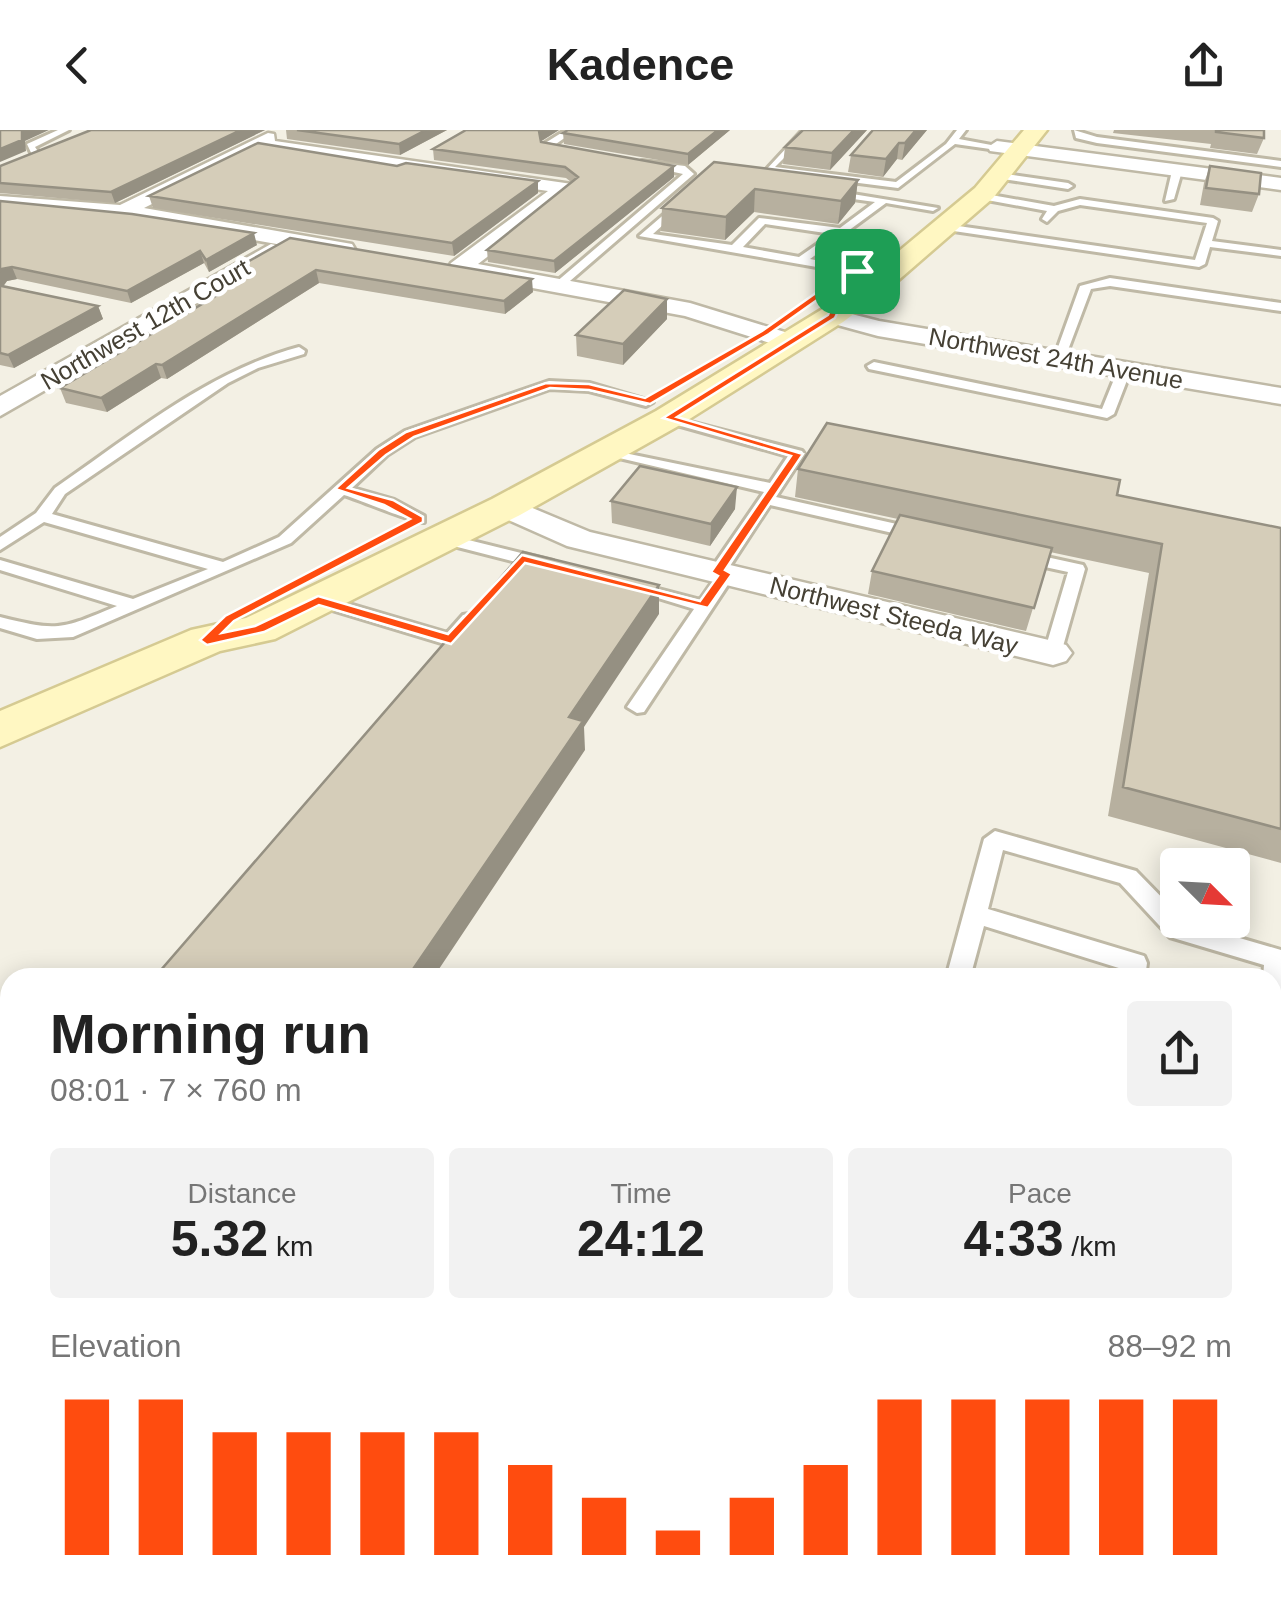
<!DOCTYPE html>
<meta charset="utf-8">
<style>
:root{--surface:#fff;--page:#f2f2f2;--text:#222;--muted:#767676;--accent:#ff4c0f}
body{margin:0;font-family:Helvetica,sans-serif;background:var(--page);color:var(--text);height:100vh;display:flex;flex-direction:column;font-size:38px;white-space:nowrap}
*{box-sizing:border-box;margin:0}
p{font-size:32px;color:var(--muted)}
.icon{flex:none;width:55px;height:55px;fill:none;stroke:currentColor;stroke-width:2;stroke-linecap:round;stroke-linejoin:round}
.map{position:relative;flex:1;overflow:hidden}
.details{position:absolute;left:0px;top:838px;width:1282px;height:642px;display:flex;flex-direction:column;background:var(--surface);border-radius:30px 30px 0 0;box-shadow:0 5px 25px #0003}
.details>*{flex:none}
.needle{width:65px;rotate:114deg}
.controls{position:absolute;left:1160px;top:718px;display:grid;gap:20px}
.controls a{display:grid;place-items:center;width:90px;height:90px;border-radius:10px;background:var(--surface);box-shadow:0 5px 25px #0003;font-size:50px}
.pin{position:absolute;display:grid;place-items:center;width:85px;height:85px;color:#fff;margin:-42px;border-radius:20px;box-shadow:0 5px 15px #0006}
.round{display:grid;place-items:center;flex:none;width:105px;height:105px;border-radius:10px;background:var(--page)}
.overview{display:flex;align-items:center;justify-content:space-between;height:170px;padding:0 50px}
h1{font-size:55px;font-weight:600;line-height:75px}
.metrics{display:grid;grid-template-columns:repeat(3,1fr);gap:15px;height:170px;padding:10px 50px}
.metrics div{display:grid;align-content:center;border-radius:10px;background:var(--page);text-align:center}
.metrics b{font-size:50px;font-weight:600}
.metrics small{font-size:28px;font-weight:400}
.metrics p{font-size:28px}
.chart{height:280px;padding:20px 50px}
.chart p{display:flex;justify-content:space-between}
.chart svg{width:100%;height:180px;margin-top:10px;stroke:var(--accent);stroke-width:6}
header{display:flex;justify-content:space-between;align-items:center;height:130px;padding:0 50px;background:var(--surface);font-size:45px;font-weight:600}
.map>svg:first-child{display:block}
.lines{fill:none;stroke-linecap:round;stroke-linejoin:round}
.service-casing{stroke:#bfb9a6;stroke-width:6}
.minor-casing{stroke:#bfb9a6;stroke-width:5}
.secondary-casing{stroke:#d5ca92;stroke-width:5}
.service{fill:#fff;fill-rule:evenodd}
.minor{fill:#fff;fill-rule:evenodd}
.secondary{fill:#fff7c2;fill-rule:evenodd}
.wall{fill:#b7b09f}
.shaded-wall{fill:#959082}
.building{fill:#d5cdb9;stroke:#959082;stroke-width:2.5}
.route{fill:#ff4c0f;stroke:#fff;stroke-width:2.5;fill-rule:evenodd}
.labels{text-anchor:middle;stroke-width:9;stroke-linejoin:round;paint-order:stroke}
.far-street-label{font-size:25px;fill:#454034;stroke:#fff}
</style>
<header><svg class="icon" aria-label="back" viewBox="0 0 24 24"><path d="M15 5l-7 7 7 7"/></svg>Kadence<svg class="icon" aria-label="share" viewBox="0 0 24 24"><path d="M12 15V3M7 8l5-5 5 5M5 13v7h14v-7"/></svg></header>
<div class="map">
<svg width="1281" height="1478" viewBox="0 0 1281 1478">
<rect width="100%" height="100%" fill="#f3f0e4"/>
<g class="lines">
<defs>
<path id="service" d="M58,0H69L35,17L42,27L34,29L27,14Z
M566,0H576L553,16L572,21V25L542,19V15Z
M803,0H812L775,37L896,52L946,14L957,0H966L959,9L1002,17L997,20L955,14L898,58L765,41Z
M1074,0L1097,7L1281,31V37L1097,13L1076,8Z
M642,31L685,36L694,44L563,157H555V153L683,44L642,35Z
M1177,38L1182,41L1174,69L1165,71L1172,41Z
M999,43L1068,53L1073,56L1068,59L996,48Z
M828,60L938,78L933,81L886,73L810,129L861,139L857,144L639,106L682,69L686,74L653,104L732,115L759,88L840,98L875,72L824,65ZM765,94L832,104L799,127L743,117Z
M980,63L1054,76L1080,69L1213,88L1218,91L1212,111L1281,120V126L1210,117L1205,134L1199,137L940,99L944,94L1195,130L1207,93L1080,75L1058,81L1047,92L1042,89L1047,81L976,68Z
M1110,148L1281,173V181L1110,156L1091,159L1065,228L1053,231L1080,156Z
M299,217L305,221L304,224L258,238L228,253L65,364L52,384L223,432L279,407L377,319L405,301L549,251L589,253L653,272L646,276L589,261L550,259L415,307L387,325L352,358L394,370L424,386V392C413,393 361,370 344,365L291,413L73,507L37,509L0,498V487C60,502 61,499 117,476L0,440V430L133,469L208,439L44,392L0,420V407L36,383L55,358C132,305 207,242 299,217Z
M874,232L1102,279L1119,237L1131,240L1114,284L1107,288L869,239L867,236Z
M663,285L802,321L804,324L776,367L919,399L927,404L919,409L770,375L728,439L735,444L644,582L637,583L627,577L694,479L622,457L631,452L700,470L716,447L709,442L764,362L598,323L605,319L770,353L788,326L663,291Z
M444,404L553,431L555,435L547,440L438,412L436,409Z
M1019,421L1083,435L1085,439L1060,527H1046L1044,523L1068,442L1013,430L1011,426Z
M318,465L447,503L463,485L469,484L478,489L457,514L451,516L312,474V466Z
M995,701L1136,741L1178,784V790L1281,820V963L1272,966V848H1263L1264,835L1170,807L1120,753L1003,720L988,779L1144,826L1147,833L1145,848H1121L1122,839L984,796L970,848H946L984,709Z
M1272,1462L1276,1478H1240V1470H1272Z
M248,1470H285L282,1478H245Z"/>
<path id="minor" d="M268,3L274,4L275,11L572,54V62L478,134L690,173L801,207L805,212L792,220L685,186L451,143L448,138L451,133L548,61L259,20L144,78L352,114L355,119L344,126L123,87L0,78V66L120,75Z
M997,11L1281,48V60L990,21L988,17Z
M271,114L279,116L282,121L279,126L0,286V266Z
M832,179L879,191L1281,258V274L878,206L823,191L820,186L823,181Z
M506,367L590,402L1053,511L1066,515L1072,523L1066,531L1053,535L567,416L495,384L490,377L495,370Z"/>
<path id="secondary" d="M1024,0H1047L993,68L895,153L843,192L680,295L520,385L275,509L220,521L0,617V581L191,500L246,488L492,369L656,281L821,180L875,141L975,58Z"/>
</defs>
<use href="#service" class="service-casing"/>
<use href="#minor" class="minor-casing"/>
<use href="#secondary" class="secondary-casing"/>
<use href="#service" class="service"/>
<use href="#minor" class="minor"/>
<use href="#secondary" class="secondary"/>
</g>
<path class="wall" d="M91,0H265L115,73L0,63V36Z
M286,0H447L400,25L287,9Z
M466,0H559L541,11L674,36V47L555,143L488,132L487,120L571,52L566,48L434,30L433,19Z
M730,0L688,35L564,14L563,3Z
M803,0H867L830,40L783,34L785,17Z
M873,0H927L902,30L897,29L883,47L848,42L851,25Z
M1114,0H1264V8L1257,24L1210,18L1211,14L1113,3Z
M714,32L858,50L855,73L838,94L754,82L725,110L661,101L662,78Z
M397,36L538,51V63L454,126L153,78L149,66Z
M1210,36L1259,64L1252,82L1200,75L1204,53Z
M0,71L257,115L209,142L204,133L131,173L17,149L7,151L3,157L98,176L103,189L14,238L0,235Z
M290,108L533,162L505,184L319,153L167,249L161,248L107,282L66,273L60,258L221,163L217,149Z
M667,169V189L623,235L577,226L576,205Z
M798,339L1117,365L1281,398V733L1108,686L1149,443L1050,422L1026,501L868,464L872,441L898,389L795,367Z
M611,371L735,379L710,416L612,393Z"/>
<path class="shaded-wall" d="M21,0H49L25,11L26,21L0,32V19Z
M241,0H265L115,73L111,62Z
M426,0H447L400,25L399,14Z
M542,0H559L540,12L539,1Z
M718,0H730L688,35V24Z
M854,0H867L830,40L832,23Z
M916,0H927L902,30L905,13Z
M899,13L897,29L883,47L886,29Z
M674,36V47L555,143L554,131Z
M858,50L855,73L838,94L841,71Z
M538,51V63L454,126L452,113Z
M755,59L754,82L725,110L726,87Z
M254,103L257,115L209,142L206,130Z
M200,121L204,133L131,173L127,161Z
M12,137L17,149L7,151L0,160V141L2,139Z
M316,140L319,153L167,249L162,235Z
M532,149L533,162L505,184L504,171Z
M667,169V189L623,235V214Z
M98,176L103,189L14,238L8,225Z
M156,234L161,248L107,282L101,268Z
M737,357L735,379L710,416L711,394Z
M659,455V484L584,597L585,620L433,848H407L569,587Z"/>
<path class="building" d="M0,0H22V10L0,19Z
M91,0H241L111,62L0,53V36Z
M297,0H426L399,14Z
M466,0H542L539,1L541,12L674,36L554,131L487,120L578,47L565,37L433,19Z
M568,0H718L688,24L563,3Z
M803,0H854L832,23L785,17Z
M873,0H916L905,13H899L886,29L851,25Z
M1216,0H1264V8L1216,2Z
M258,13L397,36L406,33L538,51L452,113L149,66Z
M714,32L858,50L841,71L755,59L726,87L662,78Z
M1210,36L1261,43L1259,64L1206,58Z
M0,71L132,84L254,103L206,130L200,121L127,161L12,137L2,139L0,141Z
M290,108L532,149L504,171L316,140L162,235L156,234L101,268L60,258L224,161L217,149Z
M0,154L2,156L98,176L8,225L0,223Z
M624,160L667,169L623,214L576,205Z
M827,293L1120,350L1117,365L1281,398V699L1123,657L1162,414L798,339Z
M640,336L737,357L711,394L611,371Z
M900,385L1052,418L1034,478L872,441Z
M523,422L659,455L569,587L583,591L407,848H154Z"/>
<path class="route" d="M878,119L885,121L888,133L844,168L835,188L677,287L803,324L725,440L732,444L708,478L525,433L451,514L319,475L264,502L207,515L200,510L225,486L410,389L384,375L335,359L378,320L406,302L546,253L589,254L645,268L762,201ZM878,127L880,133L837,165L828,185L663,288L791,326L711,442L718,446L700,471L522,425L448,504L318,466L255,496L222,503L234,491L423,392V387L393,370L348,358L386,325L414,307L550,258L589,260L650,274L769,204Z"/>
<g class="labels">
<g class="far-street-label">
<text transform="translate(145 194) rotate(-30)" y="9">Northwest 12th Court</text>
<text transform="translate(1056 228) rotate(10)" y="9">Northwest 24th Avenue</text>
<text transform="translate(894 485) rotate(14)" y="9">Northwest Steeda Way</text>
</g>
</g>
</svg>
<div class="controls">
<a><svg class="needle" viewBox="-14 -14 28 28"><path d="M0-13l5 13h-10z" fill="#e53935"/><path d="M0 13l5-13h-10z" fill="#767676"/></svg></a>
</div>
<div class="pin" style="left:857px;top:141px;background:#1e9e55"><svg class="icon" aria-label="arrive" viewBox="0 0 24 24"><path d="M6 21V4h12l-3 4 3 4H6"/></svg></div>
<section class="details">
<div class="overview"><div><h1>Morning run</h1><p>08:01 · 7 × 760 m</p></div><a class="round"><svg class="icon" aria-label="share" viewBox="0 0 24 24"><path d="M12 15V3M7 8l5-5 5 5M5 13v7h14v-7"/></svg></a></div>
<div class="metrics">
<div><p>Distance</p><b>5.32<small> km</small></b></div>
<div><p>Time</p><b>24:12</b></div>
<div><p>Pace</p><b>4:33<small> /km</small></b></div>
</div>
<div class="chart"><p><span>Elevation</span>88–92 m</p>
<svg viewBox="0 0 160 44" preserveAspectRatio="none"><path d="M5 44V6M15 44V6M25 44V14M35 44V14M45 44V14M55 44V14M65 44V22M75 44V30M85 44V38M95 44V30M105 44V22M115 44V6M125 44V6M135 44V6M145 44V6M155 44V6"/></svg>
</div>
</section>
</div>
